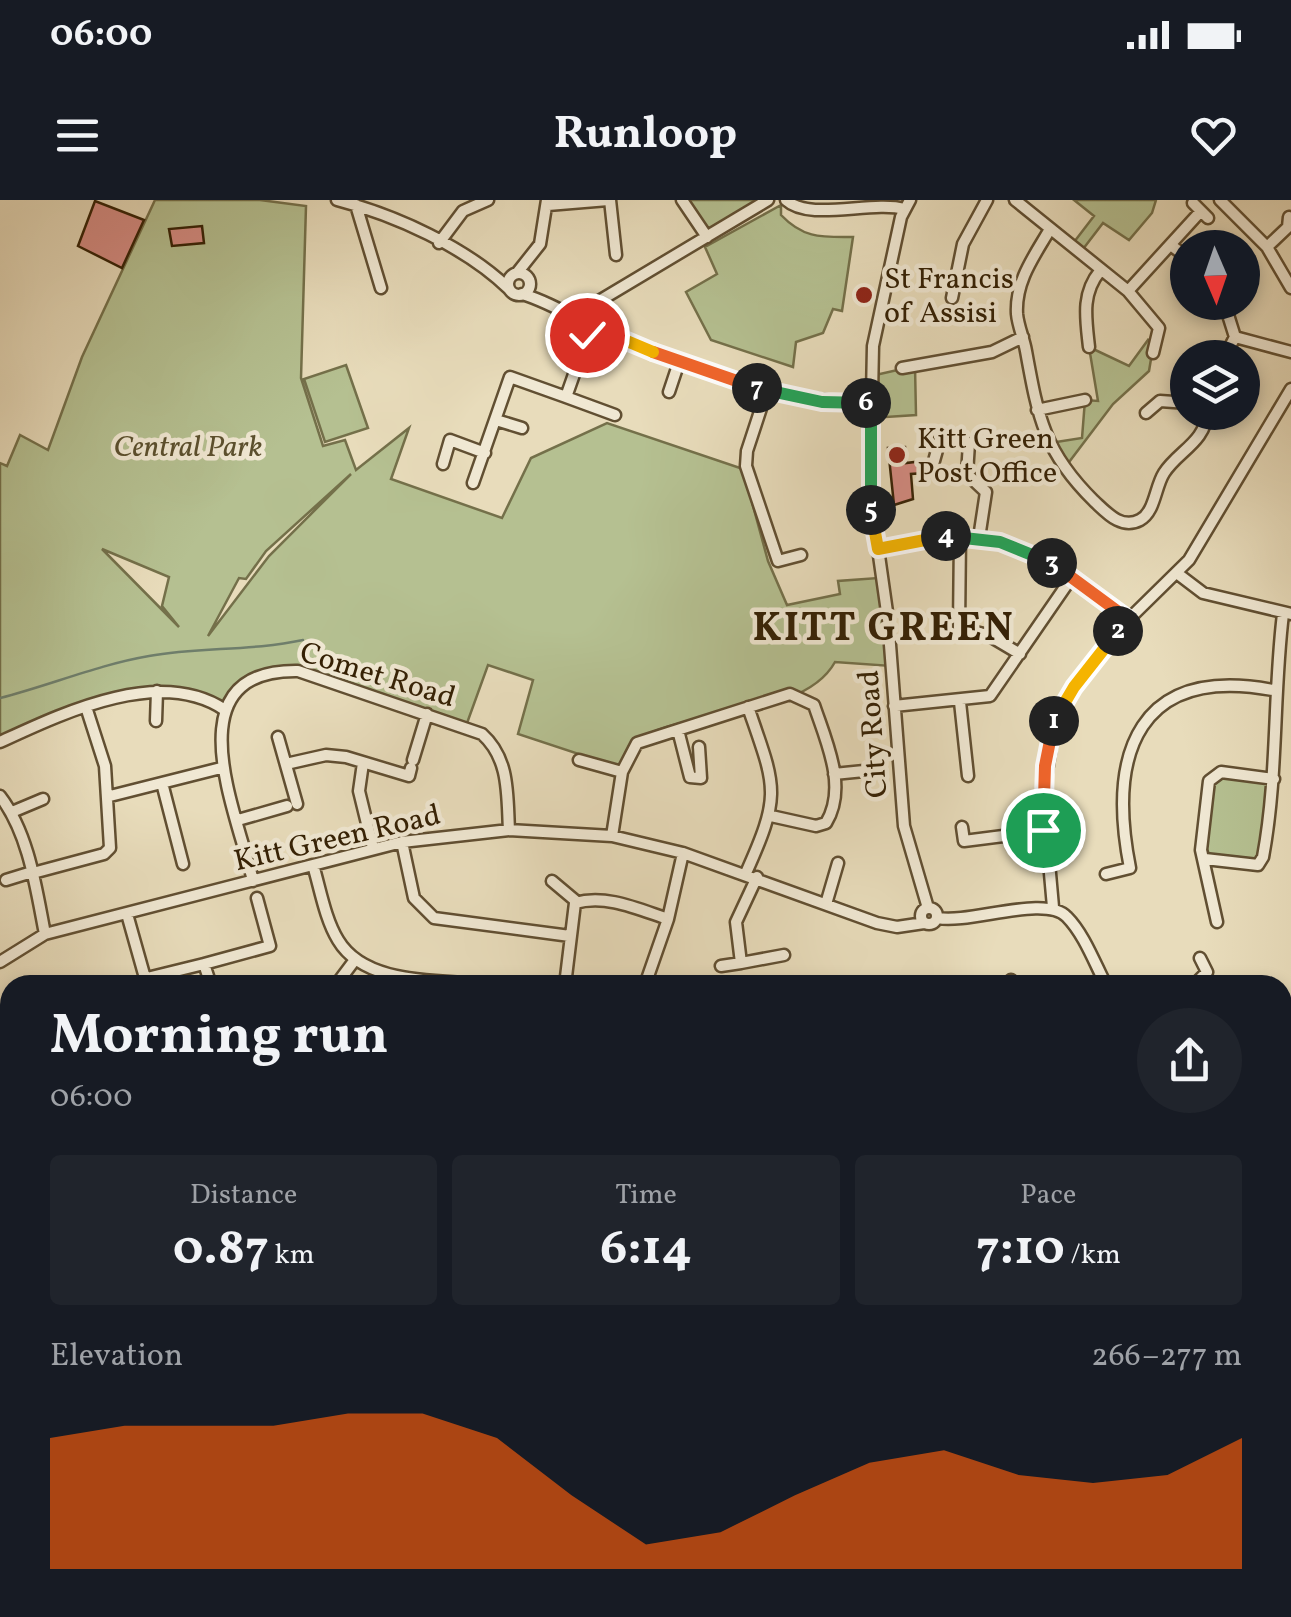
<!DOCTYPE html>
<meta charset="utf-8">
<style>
:root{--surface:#171b24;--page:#20242c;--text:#f1f3f6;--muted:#9ea1a6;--accent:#ea580c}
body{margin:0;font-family:Vollkorn,serif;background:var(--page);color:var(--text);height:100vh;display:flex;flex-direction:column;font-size:38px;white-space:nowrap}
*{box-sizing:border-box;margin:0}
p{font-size:32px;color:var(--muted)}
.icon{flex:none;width:55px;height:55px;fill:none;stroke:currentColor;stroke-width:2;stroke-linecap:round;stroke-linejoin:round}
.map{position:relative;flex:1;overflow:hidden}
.panel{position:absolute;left:0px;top:775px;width:1292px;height:642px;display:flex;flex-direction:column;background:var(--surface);border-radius:30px 30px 0 0;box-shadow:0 5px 15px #0003}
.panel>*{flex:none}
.needle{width:65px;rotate:178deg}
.buttons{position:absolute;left:1170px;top:30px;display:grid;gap:20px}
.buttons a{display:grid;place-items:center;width:90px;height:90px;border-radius:50%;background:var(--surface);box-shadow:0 5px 15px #0003;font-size:50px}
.pin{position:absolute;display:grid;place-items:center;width:85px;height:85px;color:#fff;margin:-42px;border:5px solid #fff;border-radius:50%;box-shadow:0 2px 10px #0007}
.km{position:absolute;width:50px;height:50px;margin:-25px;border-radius:50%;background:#222;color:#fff;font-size:28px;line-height:50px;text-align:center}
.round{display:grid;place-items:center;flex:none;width:105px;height:105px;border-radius:52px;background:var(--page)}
.head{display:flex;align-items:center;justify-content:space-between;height:170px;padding:0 50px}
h1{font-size:55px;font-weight:700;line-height:75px}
.metrics{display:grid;grid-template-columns:repeat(3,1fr);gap:15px;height:170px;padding:10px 50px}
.metrics div{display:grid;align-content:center;border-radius:10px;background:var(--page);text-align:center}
.metrics b{font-size:50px;font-weight:700}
.metrics small{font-size:28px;font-weight:400}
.metrics p{font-size:28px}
.chart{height:280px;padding:20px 50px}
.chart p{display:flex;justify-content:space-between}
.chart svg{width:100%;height:180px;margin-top:10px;fill:var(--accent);opacity:.7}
.status{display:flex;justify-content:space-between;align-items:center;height:70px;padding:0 50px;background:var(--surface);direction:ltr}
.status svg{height:28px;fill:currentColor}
header{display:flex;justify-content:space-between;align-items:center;height:130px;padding:0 50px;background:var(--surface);font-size:45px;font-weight:700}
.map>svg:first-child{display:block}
.green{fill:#b5c091;stroke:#74704a;stroke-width:2.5;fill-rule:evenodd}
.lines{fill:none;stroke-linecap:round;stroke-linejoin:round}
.stream{stroke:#6f7e6b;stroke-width:2.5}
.building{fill:#d68c84;stroke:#342004;stroke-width:2.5}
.minor-casing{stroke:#614f32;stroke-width:15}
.minor{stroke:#f0e8d3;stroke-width:10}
.split-1-casing{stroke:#fff;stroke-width:20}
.split-2-casing{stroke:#fff;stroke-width:20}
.split-3-casing{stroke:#fff;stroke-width:20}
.split-4-casing{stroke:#fff;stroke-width:20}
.split-5-casing{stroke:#fff;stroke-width:20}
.split-6-casing{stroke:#fff;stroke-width:20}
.split-7-casing{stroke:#fff;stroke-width:20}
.split-8-casing{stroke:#fff;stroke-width:20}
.split-9-casing{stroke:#fff;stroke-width:20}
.split-1{stroke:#f0652b;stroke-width:12}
.split-2{stroke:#f5b400;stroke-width:12}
.split-3{stroke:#f0652b;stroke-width:12}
.split-4{stroke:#22a559;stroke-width:12}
.split-5{stroke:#f5b400;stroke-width:12}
.split-6{stroke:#22a559;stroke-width:12}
.split-7{stroke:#22a559;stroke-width:12}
.split-8{stroke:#f0652b;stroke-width:12}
.split-9{stroke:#f5b400;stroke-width:12}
.poi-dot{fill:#8f2418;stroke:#f0e8d3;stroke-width:4}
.labels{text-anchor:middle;stroke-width:9;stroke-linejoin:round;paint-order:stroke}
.poi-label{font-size:30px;fill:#342004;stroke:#f0e8d3;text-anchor:start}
.park-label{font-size:30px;font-style:italic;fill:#5b502e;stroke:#f0e8d3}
.street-label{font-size:30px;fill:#342004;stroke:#f0e8d3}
.district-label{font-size:40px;font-weight:bold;letter-spacing:2.5px;fill:#342004;stroke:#f0e8d3}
</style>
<div class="status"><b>06:00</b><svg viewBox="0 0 49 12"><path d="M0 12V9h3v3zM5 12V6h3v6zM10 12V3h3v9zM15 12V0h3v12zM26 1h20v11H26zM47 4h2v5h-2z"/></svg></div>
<header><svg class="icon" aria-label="menu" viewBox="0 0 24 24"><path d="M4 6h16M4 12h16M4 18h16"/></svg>Runloop<svg class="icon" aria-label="heart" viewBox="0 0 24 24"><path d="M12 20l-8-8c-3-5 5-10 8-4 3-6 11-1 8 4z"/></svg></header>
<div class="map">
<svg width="1291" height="1417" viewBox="0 0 1291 1417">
<rect width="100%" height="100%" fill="#e8dcbb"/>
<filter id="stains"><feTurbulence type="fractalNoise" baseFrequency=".002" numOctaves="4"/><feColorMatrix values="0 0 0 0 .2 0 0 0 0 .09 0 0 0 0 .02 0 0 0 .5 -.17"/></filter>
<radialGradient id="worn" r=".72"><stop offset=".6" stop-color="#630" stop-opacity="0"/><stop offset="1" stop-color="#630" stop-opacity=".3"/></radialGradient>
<path class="green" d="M155,0H260L306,6L301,178L323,246L345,240L356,270L409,228L391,279L502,318L531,258L607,223L743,269L768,361L787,405L840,394L838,381L878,378L891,466L835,462C804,518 694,508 642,537C632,542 624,558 618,567L518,534L533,480L488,465L466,526L298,471L259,476L225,510L189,493H130L0,544V263L7,266L20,235L48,250L82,157ZM351,274L269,356L208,436L239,378L246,379L266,351ZM102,349L169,377L162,406L179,427Z
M682,0H756L759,5L707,37Z
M1074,0H1156L1152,13L1129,40L1103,23L1080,53L1071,46L1094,16Z
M781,5V15C804,39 822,37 853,37L842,111L833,109L823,133L796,142L793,167L711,140L686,92L717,74L705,47Z
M1148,140L1153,147L1149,171L1113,204L1063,270L1050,243L1082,238L1085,200L1098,201L1089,147L1129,166Z
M346,165L368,228L325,242L304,179Z
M915,166L916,215L871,218V176Z
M1226,576L1268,582L1261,656L1255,659L1209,654L1206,647L1214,584Z
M0,968H10V1074H0Z"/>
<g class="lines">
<path class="stream" d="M0,498C51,485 97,465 149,456C200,447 252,451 303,440"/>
</g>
<path class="building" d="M95,1L144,20L122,68L78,46Z
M202,26L204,43L172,46L169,29Z
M905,247L906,263L923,261L925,273L911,274L913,299L894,305L888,248Z
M591,1408H678L677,1417H590Z
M1155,1408H1285V1409L1258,1417H1158Z"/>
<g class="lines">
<defs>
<path id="minor" d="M337,0C395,15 466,47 509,89
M610,0L616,55
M682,0L707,37
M786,0C810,22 871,0 905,9
M910,0L901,17L873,146L870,292L888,419L904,626L928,708
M1015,0L1128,91L1159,128L1153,153
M1220,0L1267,47L1291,88
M1193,3L1208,18
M356,5L381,88
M548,5L608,0
M1050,29C1035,55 1015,81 1017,114C1018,126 1024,139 1026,151C1038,217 1044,252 1094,301C1106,312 1121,330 1140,320C1155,312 1155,287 1164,273C1178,251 1206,242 1207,212
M439,43L463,11L488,0
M1172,46L1188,58
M1267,47L1288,27L1289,17
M517,73L540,44L547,0
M508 84a11 11 0 1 1 22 0a11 11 0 1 1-22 0Z
M1242,83L1251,78L1247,68
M1128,91L1201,11
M522,94C553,103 582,123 612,136C695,171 780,202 870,203
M952,98L963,44L987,0
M1224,102L1235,137L1224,158
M577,120L589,107L768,0
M1235,137L1291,152
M1089,147C1086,119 1081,94 1100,71
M902,168L992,152L1023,137
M767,190L747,251L746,266L778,361L801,355
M669,192L679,162
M566,197L615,215
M1037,210L1085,200
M1146,213L1160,201L1188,203
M496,220L522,228
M443,264L450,240L485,253
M932,268L941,236L969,243L967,274L986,292L979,338
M473,283L510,177L566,197L591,126
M960,336L959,428L988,435L1020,454
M877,349C995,319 1037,350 1129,419
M1178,374L1203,393L1291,414
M960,502L968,576
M894,506L990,496L1072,377
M156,521L157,491
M678,530L690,577L701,578L699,547
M278,537L297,604
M0,542C63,513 160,466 225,510
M413,560L427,514
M579,560L622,572
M363,563L359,591L373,648
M286,564L326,555L346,557L409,576L411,568
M834,574L864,571
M162,583L183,664
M0,596C29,634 36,688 45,734
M110,596L221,568
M12,612L43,599
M238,620L287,606
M962,627L964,641L1043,631
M612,636L622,572L637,543L790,494L814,505C826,541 848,587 826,623L816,626L771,616
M402,642L414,698L434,718L570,736
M1205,659L1258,665L1263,657C1278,577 1273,495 1283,414
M313,665C320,688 325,719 338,740C366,787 442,779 491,785
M33,673L104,654L110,648L105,566L87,510
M746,673C782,593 776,588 748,507
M1106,674L1130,668C1107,552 1139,465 1273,490
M757,677L736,722L741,763L784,755
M6,680L32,672
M253,681C237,612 171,469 298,471L482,534C510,559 507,595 509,630
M552,681L577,702
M826,704L838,663
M1053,707L1043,595L1056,516L1092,462L1129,419L1189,360L1291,189
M921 716a8 8 0 1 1 16 0a8 8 0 1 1-16 0Z
M127,714L147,785
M938,718C970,724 1046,694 1067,717C1084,734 1095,764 1106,785
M1217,722L1201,650L1209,581L1221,572L1274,579
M0,762L45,734L402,642L509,630L612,636L683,653L877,723L897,727L924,723
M204,764L270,746L257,698
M721,766L741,763
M147,778L204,764L211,785
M336,785L354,761
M565,785L575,703C606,694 638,709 668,719
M645,785L668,719L683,653
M1009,785L1011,780
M1194,785L1207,772L1200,758
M2,879L10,867
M1282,898H1291
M1282,934L1291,935
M0,964L10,963
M0,1238H10
M0,1394L10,1396
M68,1408L128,1414L195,1408
M354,1408L434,1417
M793,1408L794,1417"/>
</defs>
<use href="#minor" class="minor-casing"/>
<use href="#minor" class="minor"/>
</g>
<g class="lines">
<defs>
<path id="split-1" d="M1043,630L1045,566L1054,521"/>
<path id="split-2" d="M1054,521L1074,487L1118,431"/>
<path id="split-3" d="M1052,363L1128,419L1118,431"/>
<path id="split-4" d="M946,336L1000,342L1052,363"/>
<path id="split-5" d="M871,310L878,349L946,336"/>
<path id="split-6" d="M866,203H870L871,212V310"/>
<path id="split-7" d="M757,188L822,202L866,203"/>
<path id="split-8" d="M653,152L757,188"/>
<path id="split-9" d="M587,135L591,126L653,152"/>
</defs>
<use href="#split-1" class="split-1-casing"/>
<use href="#split-2" class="split-2-casing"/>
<use href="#split-3" class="split-3-casing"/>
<use href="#split-4" class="split-4-casing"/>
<use href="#split-5" class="split-5-casing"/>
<use href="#split-6" class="split-6-casing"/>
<use href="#split-7" class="split-7-casing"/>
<use href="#split-8" class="split-8-casing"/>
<use href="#split-9" class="split-9-casing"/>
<use href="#split-1" class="split-1"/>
<use href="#split-2" class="split-2"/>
<use href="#split-3" class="split-3"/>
<use href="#split-4" class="split-4"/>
<use href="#split-5" class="split-5"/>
<use href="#split-6" class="split-6"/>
<use href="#split-7" class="split-7"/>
<use href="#split-8" class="split-8"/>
<use href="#split-9" class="split-9"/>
</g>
<g class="poi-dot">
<circle cx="864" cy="95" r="10"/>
<circle cx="897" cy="255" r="10"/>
</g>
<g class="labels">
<g class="poi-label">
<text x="884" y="88">St Francis<tspan x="884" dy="34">of Assisi</tspan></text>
<text x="917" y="248">Kitt Green<tspan x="917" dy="34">Post Office</tspan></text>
</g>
<g class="park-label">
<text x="188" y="256">Central Park</text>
</g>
<g class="street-label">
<text transform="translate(378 474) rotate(17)" y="10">Comet Road</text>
<text transform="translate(872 534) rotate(-94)" y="10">City Road</text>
<text transform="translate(337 637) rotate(-13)" y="10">Kitt Green Road</text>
</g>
<g class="district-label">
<text x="884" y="440">KITT GREEN</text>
</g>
</g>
<rect width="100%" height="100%" filter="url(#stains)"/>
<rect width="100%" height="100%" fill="url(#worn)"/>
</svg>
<div class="buttons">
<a><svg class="needle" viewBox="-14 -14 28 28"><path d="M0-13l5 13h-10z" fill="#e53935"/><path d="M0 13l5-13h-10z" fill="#9ea1a6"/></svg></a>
<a><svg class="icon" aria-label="layers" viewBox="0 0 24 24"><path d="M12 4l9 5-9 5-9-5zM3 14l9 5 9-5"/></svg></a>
</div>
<div class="pin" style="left:1043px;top:630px;background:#1e9e55"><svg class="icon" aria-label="arrive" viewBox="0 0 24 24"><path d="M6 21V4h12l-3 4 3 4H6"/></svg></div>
<div class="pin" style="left:587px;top:135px;background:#d93025"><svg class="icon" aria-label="check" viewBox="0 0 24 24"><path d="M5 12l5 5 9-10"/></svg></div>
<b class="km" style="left:1054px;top:521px">1</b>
<b class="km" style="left:1118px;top:431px">2</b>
<b class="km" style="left:1052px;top:363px">3</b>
<b class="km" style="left:946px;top:336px">4</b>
<b class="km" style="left:871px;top:310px">5</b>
<b class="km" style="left:866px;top:203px">6</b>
<b class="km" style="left:757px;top:188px">7</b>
<section class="panel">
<div class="head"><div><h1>Morning run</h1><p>06:00</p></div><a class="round"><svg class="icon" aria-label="share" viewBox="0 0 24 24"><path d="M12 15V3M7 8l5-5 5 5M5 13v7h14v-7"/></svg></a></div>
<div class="metrics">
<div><p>Distance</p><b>0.87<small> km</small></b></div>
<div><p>Time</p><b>6:14</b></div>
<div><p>Pace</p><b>7:10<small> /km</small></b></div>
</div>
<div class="chart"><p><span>Elevation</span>266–277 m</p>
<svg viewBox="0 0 160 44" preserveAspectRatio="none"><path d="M0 44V12L10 9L20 9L30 9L40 6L50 6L60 12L70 26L80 38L90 35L100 26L110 18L120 15L130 21L140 23L150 21L160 12V44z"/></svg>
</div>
</section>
</div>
